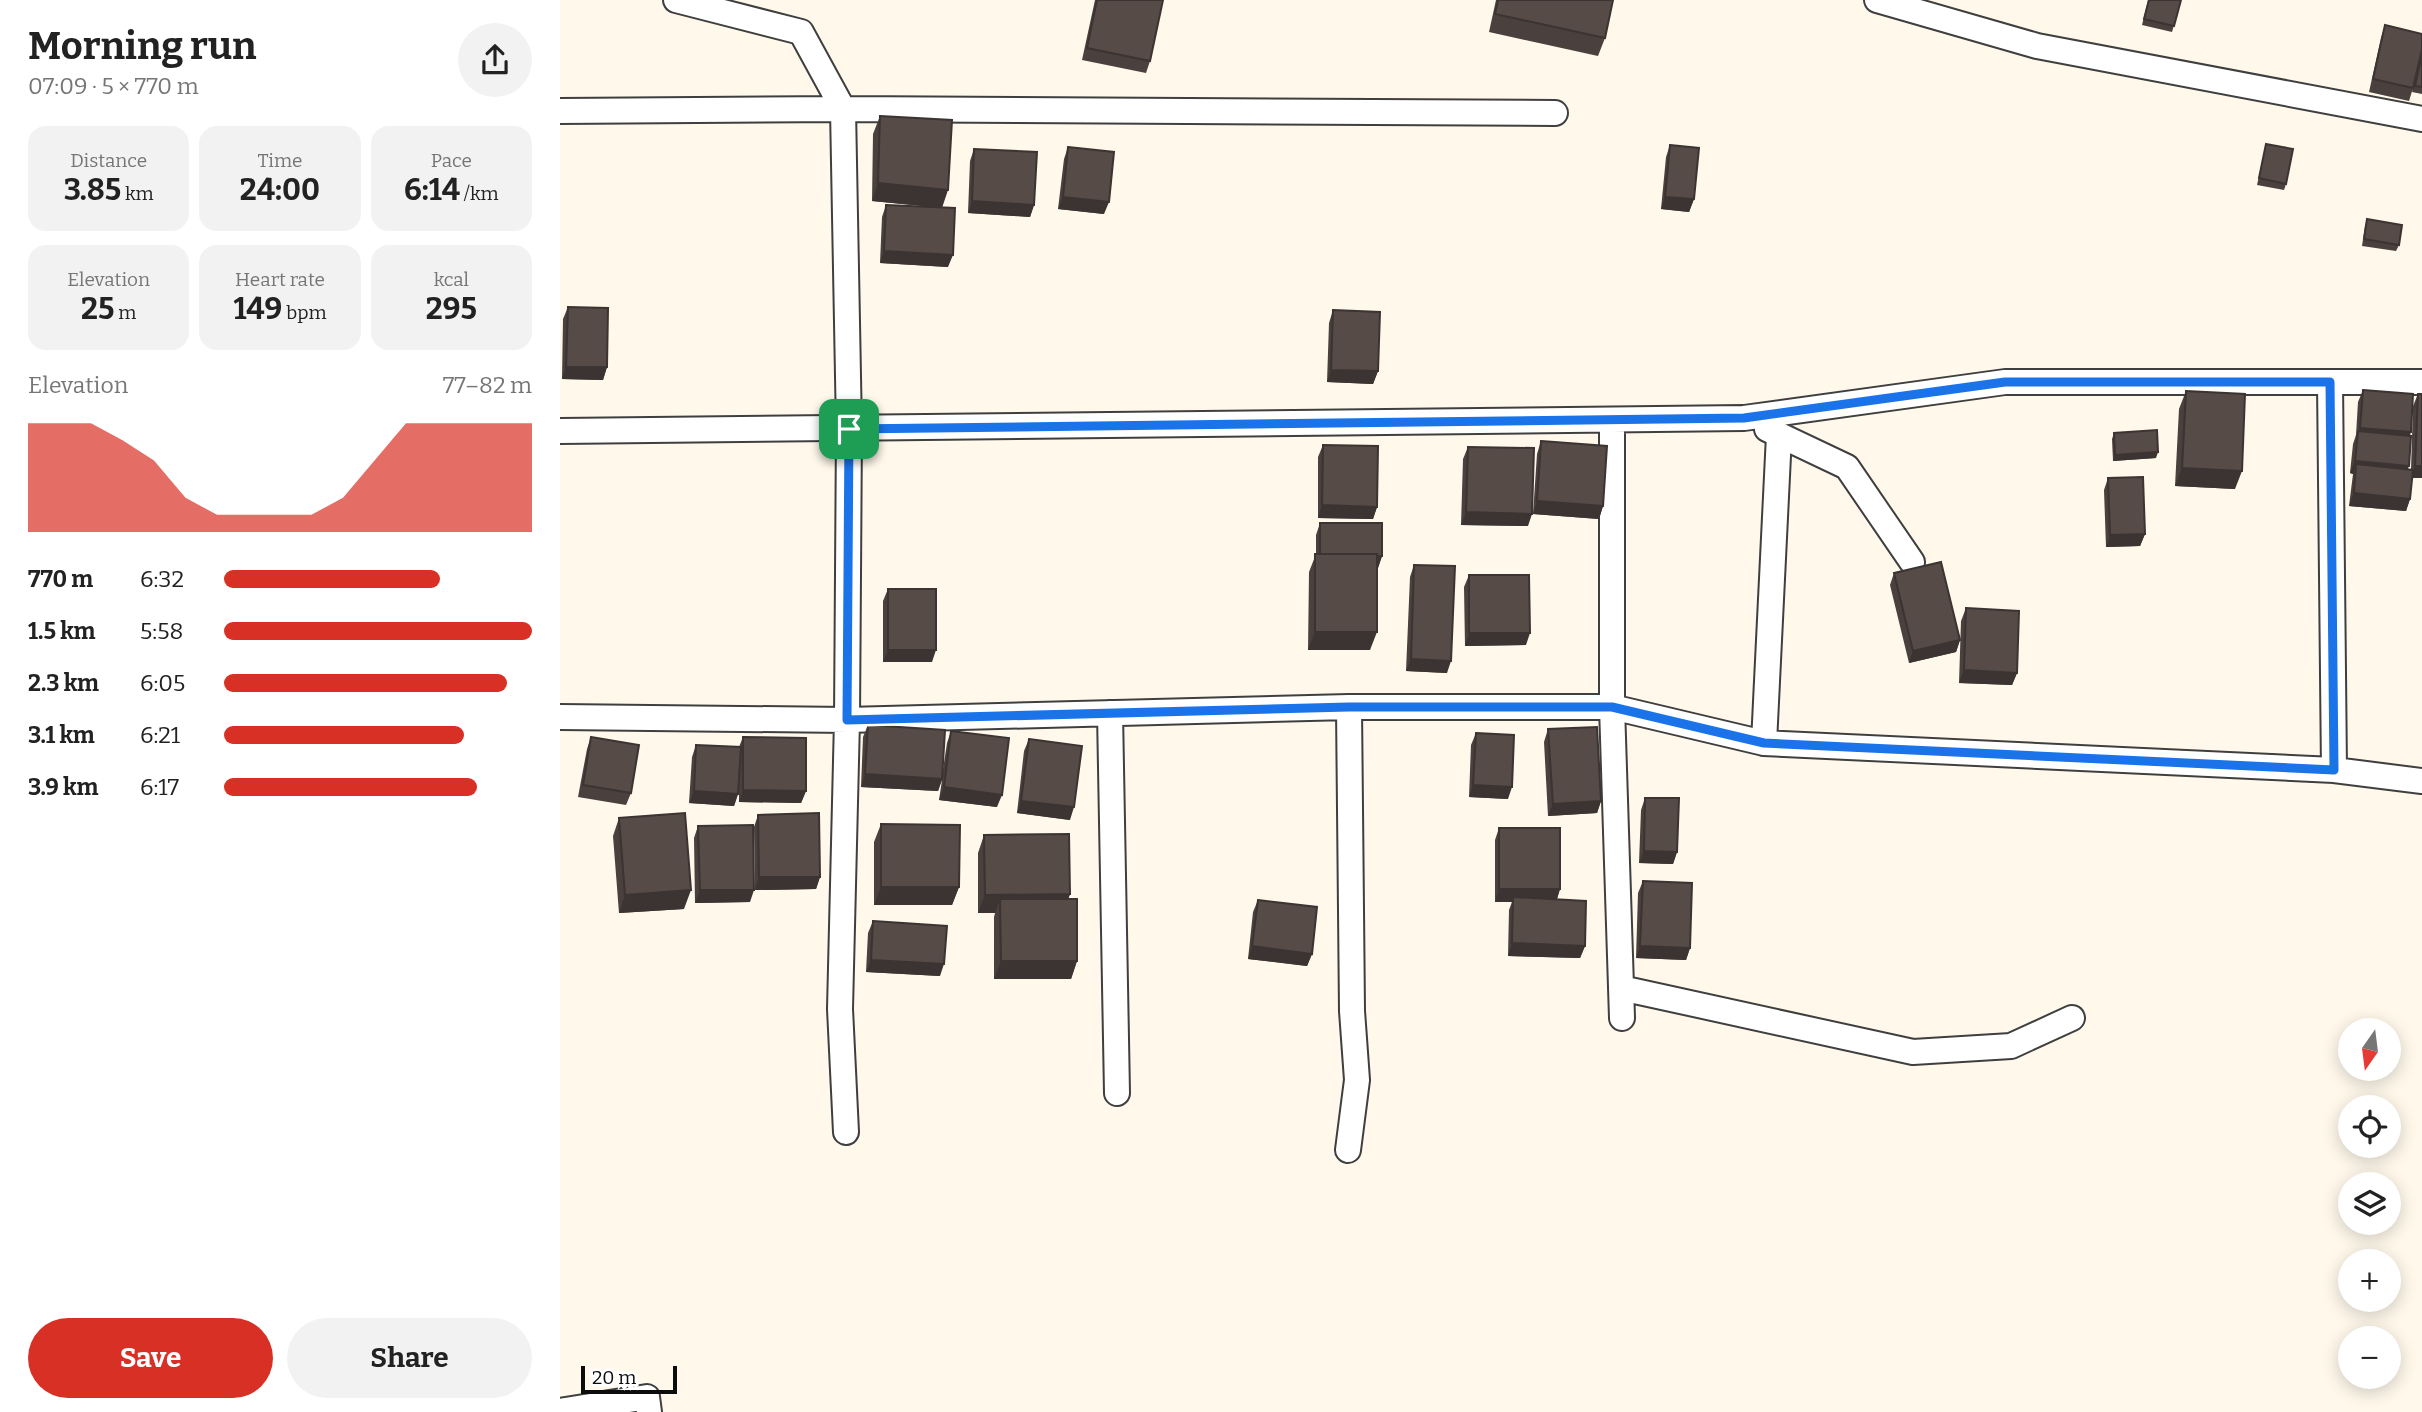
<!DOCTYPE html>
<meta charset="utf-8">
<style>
:root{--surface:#fff;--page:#f2f2f2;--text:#222;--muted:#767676;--accent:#d93025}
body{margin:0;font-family:Bitter,serif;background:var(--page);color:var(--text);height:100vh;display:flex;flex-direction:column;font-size:26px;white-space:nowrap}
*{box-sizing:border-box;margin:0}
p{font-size:23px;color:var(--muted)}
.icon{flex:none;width:38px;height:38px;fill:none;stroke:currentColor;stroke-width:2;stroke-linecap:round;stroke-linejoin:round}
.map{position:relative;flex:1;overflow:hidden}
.drawer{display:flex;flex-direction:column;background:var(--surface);width:560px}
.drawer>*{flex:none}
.needle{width:46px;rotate:194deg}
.buttons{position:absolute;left:1778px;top:1018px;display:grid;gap:14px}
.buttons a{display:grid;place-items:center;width:63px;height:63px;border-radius:50%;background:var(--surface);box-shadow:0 4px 18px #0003;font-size:35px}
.scale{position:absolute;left:21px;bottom:18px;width:96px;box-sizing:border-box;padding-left:7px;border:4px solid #0c0c0c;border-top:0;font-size:19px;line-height:24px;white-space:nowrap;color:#0c0c0c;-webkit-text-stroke:5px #fff;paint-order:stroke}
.pin{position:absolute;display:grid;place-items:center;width:60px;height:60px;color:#fff;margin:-30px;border-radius:14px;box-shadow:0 4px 10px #0006}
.round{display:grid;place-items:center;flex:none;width:74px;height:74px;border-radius:37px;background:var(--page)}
.headline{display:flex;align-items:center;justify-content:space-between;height:119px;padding:0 28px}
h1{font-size:38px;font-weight:700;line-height:52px}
.figures{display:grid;grid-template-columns:repeat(3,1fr);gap:10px;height:119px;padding:7px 28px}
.figures div{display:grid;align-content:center;border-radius:18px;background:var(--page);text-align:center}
.figures b{font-size:30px;font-weight:700}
.figures small{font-size:19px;font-weight:400}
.figures p{font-size:19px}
.chart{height:196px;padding:14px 28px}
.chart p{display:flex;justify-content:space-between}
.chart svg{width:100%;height:126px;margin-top:7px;fill:var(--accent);opacity:.7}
.button{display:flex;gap:14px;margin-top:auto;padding:14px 28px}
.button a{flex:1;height:80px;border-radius:42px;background:var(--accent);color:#fff;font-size:28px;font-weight:700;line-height:80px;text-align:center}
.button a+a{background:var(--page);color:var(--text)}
ul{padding:0 28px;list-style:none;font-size:23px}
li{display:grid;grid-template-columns:112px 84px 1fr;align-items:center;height:52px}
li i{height:18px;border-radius:9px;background:var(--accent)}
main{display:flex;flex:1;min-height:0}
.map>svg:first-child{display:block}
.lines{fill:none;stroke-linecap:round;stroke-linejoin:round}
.minor-casing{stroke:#3f3f3f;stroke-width:28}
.minor{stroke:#fff;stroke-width:24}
.wall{fill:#4a403d}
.shaded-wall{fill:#3c3432}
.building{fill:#564b47;stroke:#3c3432;stroke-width:2}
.route-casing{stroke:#fff;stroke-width:14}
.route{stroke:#1a73e8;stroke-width:9}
</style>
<main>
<section class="drawer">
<div class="headline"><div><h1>Morning run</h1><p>07:09 · 5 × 770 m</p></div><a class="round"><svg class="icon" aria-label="share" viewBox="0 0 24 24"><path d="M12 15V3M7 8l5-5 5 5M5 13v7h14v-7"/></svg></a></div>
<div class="figures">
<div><p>Distance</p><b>3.85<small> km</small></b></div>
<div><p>Time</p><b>24:00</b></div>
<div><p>Pace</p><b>6:14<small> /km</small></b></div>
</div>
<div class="figures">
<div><p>Elevation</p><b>25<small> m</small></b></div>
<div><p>Heart rate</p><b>149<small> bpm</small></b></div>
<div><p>kcal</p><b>295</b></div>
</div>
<div class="chart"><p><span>Elevation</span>77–82 m</p>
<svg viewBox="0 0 160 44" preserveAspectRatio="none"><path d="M0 44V6L10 6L20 6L30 12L40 19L50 32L60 38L70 38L80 38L90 38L100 32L110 19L120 6L130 6L140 6L150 6L160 6V44z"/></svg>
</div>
<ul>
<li><b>770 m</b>6:32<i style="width:70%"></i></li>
<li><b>1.5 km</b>5:58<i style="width:100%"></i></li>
<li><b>2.3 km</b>6:05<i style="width:92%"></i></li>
<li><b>3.1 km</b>6:21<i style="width:78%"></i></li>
<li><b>3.9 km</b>6:17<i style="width:82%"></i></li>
</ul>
<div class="button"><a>Save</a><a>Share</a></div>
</section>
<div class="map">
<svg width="1862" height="1412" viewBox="0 0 1862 1412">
<rect width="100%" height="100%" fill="#fff8eb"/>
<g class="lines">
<defs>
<path id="minor" d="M116,0L241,32L283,109L289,429L287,720L280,1009L286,1132
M1317,0L1477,46L1862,119
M0,111L283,109L995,113
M1770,382L1774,770
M1052,421V707L1204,743L1774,770L1862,781
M1207,429L1287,467L1352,562
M0,431L1184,418L1445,382H1862
M550,713L557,1093
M0,717L287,720L789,707H1052L1062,1018
M1204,743L1219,435
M1061,988L1353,1052L1451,1046L1512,1018
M788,1150L797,1080L792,1011L789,707
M0,1411L87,1397L89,1412"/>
</defs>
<use href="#minor" class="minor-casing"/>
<use href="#minor" class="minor"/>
</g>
<path class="wall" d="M535,0H603L590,61L586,73L522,60Z
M936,0H1053L1045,38L1038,56L929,32Z
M1588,0H1621L1612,32L1582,25Z
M1825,25L1853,88L1849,101L1809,92L1821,38Z
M1862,51V94L1852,92Z
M320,116L382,208L388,267L320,263L322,217L326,205L374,207L312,201L313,134Z
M1706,144L1726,184L1724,190L1697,185Z
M1110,145L1134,199L1129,212L1101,209L1106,157Z
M508,147L544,214L498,209L504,159Z
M414,149L474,205L470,217L408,213L410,161Z
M1807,219L1839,245L1836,251L1802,246L1805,226Z
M8,307L47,367L43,380L2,379L3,319Z
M773,310L818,371L813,384L767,382L769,323Z
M1803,390L1850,436L1849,466L1847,469H1851L1853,406L1858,394H1862V478H1852L1850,499L1846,511L1789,506L1793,474L1790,473L1793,444L1796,435L1798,402Z
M1626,391L1675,489L1615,486L1619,409Z
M1554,433L1596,458L1553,461L1552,439Z
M981,441L1043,506L1039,519L973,514L977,454Z
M763,445L817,507L813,519L758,518V457Z
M908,447L968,526L901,525L903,459Z
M1548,478L1585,534L1580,546L1546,547L1544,490Z
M760,523L822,556L818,568H817L810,650H748L749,572L756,554V535Z
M854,565L887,673L846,671L850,577Z
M1334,573L1400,640L1396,652L1349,663L1330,585Z
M909,575L966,645L905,646L904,587Z
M328,589L372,662H323V601Z
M1406,608L1457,673L1452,685L1399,683L1401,621Z
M308,725L382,776L387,743L391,731L437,807L379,800L382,780L378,791L301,787L303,737Z
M988,729L1041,801L1037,813L988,816L984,742Z
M916,733L948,799L909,797L911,745Z
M31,737L71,793L66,805L18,797L27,749Z
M183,737L246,791L241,803L179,802V791L174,806L129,803L132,757L136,745L179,747Z
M469,739L510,820L457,813L464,751Z
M1085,798L1117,852L1113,864L1079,863L1081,810Z
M198,815L260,877L256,889L195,890L194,827Z
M59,818L124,909L59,913L53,836Z
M321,824L399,887L392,905H314V842Z
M138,826L190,902L135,903L134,838Z
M939,828L1000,889L997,899L1025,946L1020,958L948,956L949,910L952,902H935V840Z
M424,835L510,894L508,899L517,961L511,979H434V917L435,913H418V853Z
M1083,881L1130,948L1126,960L1076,958L1078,893Z
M698,900L752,954L747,966L688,959L693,912Z
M313,921L380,976L306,972L308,933Z"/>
<path class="shaded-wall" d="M318,183L388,190L382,208L312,201Z
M503,197L549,202L544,214L498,209Z
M1105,197L1134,199L1129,212L1101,209Z
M412,201L474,205L470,217L408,213Z
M324,251L393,255L388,267L320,263Z
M6,367H47L43,380L2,379Z
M771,370L818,371L813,384L767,382Z
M1800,428L1851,432L1847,444L1797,438Z
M1598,452L1596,458L1553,461L1555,455Z
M1795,461L1849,466L1844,478L1796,464L1793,474L1790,473Z
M1855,466H1862V478H1851Z
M1622,468L1682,471L1675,489L1615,486Z
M1794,493L1850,499L1846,511L1789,506Z
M977,501L1043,506L1039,519L973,514Z
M762,505L817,507L813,519L758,518Z
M906,512L972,514L968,526L901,525Z
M1585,534L1580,546L1546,547L1550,535Z
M760,556H822L818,568H756Z
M755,632H817L810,650H748Z
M909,633H970L966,645L905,646Z
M1400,640L1396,652L1349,663L1353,651Z
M328,650H376L372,662H323Z
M851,659L891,661L887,673L846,671Z
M1404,670L1457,673L1452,685L1399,683Z
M305,774L382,779L378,791L301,787Z
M913,785L952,787L948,799L909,797Z
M384,787L442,795L437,807L379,800Z
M183,790L246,791L241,803L179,802Z
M134,791L178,794L174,806L129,803Z
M461,801L514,807L510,820L457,813Z
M1041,801L1037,813L988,816L993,804Z
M1084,851L1117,852L1113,864L1079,863Z
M199,877H260L256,889L195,890Z
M321,887H399L392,905H314Z
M939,889H1000L996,902L953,897L952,902H935Z
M131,890L124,909L59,913L65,895Z
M140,890H194L190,902L135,903Z
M510,894L504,912L440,899L435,913H418L425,895Z
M952,943L1025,946L1020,958L948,956Z
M692,946L752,954L747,966L688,959Z
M1080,946L1130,948L1126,960L1076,958Z
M311,960L384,964L380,976L306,972Z
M441,961H517L511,979H434Z"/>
<path class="building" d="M537,0H603L590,61L527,48Z
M938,0H1053L1045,38L935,14Z
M1589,0H1621L1614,26L1584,19Z
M1825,25L1862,34V49L1853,88L1813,79Z
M1862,54V87L1855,86Z
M320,116L392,120L388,190L318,183Z
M1706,144L1733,149L1726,184L1699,178Z
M1110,145L1139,148L1134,199L1105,197Z
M508,147L554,152L549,202L503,197Z
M414,149L477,152L474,205L412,201Z
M326,205L395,208L393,255L324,251Z
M1807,219L1842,225L1839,245L1804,239Z
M8,307L48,308L47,367H6Z
M773,310L820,312L818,371L771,370Z
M1803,390L1853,394L1851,432L1800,428Z
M1626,391L1685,394L1682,471L1622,468Z
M1858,394H1862V466H1855Z
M1597,430L1598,452L1555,455L1554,433Z
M1798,431L1851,436L1849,466L1795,461Z
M981,441L1047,446L1043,506L977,501Z
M763,445L818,446L817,507L762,505Z
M908,447L974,448L972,514L906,512Z
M1796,464L1853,470L1850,499L1794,493Z
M1583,477L1585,534L1550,535L1548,478Z
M760,523H822V556H817V554H760Z
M755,554H817V632H755Z
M1381,562L1400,640L1353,651L1334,573Z
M854,565L895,566L891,661L851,659Z
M909,575H969L970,633H909Z
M328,589H376V650H328Z
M1406,608L1459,611L1457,673L1404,670Z
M308,725L385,730L382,779L305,774Z
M1037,727L1041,801L993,804L988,729Z
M391,731L449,738L442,795L384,787Z
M916,733L954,735L952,787L913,785Z
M31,737L79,745L71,793L23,785Z
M183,737L246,738V791L183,790Z
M469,739L522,746L514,807L461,801Z
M136,745L181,747L178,794L134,791Z
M1085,798H1119L1117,852L1084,851Z
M125,813L131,890L65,895L59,818Z
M259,813L260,877H199L198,815Z
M321,824L400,825L399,887H321Z
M193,825L194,890H140L138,826Z
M939,828H1000V889H939Z
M509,834L510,894L425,895L424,835Z
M1083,881L1132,883L1130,948L1080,946Z
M953,897L1026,901L1025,946L952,943Z
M440,899H517V961H441Z
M698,900L757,907L752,954L692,946Z
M313,921L387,926L384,964L311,960Z"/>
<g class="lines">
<defs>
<path id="route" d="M1445,382H1770L1774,770L1204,743L1052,707H789L287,720L289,429L1184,418Z"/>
</defs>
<use href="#route" class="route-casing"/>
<use href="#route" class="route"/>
</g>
</svg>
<div class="buttons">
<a><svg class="needle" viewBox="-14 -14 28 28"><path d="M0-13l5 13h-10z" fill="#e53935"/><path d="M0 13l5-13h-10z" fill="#767676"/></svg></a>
<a><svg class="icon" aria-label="locate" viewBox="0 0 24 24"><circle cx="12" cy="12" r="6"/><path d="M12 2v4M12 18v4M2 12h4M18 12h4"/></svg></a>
<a><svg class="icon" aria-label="layers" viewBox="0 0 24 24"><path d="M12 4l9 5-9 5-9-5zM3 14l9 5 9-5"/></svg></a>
<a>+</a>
<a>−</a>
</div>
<div class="scale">20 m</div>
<div class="pin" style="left:289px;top:429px;background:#1e9e55"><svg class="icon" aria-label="arrive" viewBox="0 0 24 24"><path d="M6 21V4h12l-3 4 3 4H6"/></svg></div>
</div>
</main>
